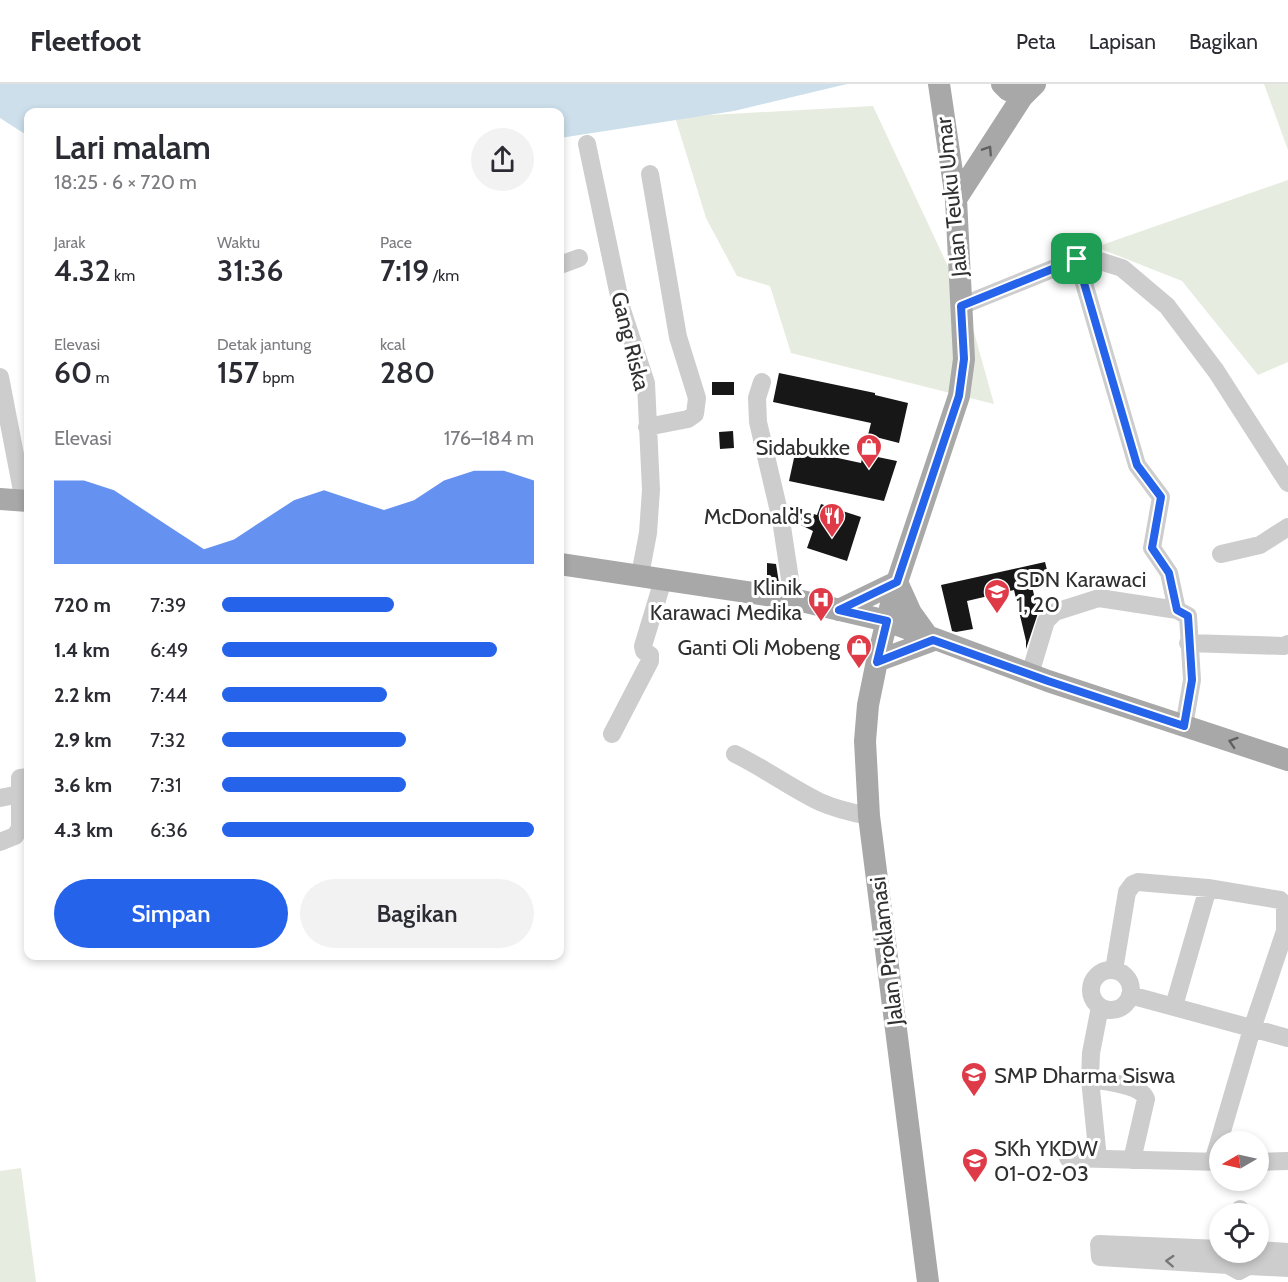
<!DOCTYPE html>
<html lang="id">
<meta charset="utf-8">
<style>
:root{--surface:#fff;--page:#f2f2f3;--text:#2b2b33;--muted:#7c7c81;--line:#e1e1e2;--accent:#2563eb}
body{margin:0;font-family:Cabin,sans-serif;background:var(--page);color:var(--text);height:100vh;display:flex;flex-direction:column;font-size:22px;white-space:nowrap}
*{box-sizing:border-box;margin:0}
p{font-size:20px;color:var(--muted)}
.icon{flex:none;width:33px;height:33px;fill:none;stroke:currentColor;stroke-width:2;stroke-linecap:round;stroke-linejoin:round}
.map{position:relative;flex:1;overflow:hidden}
.panel{position:absolute;left:24px;top:24px;width:540px;height:852px;display:flex;flex-direction:column;background:var(--surface);border-radius:12px;box-shadow:0 3px 9px #0003}
.panel>*{flex:none}
.needle{width:39px;rotate:261deg}
.buttons{position:absolute;left:1209px;top:1047px;display:grid;gap:12px}
.buttons a{display:grid;place-items:center;width:60px;height:60px;border-radius:50%;background:var(--surface);box-shadow:0 3px 9px #0003;font-size:30px}
.pin{position:absolute;display:grid;place-items:center;width:51px;height:51px;color:#fff;margin:-26px;border-radius:12px;box-shadow:0 3px 9px #0006}
.round{display:grid;place-items:center;flex:none;width:63px;height:63px;border-radius:32px;background:var(--page)}
.summary{display:flex;align-items:center;justify-content:space-between;height:102px;padding:0 30px}
h1{font-size:33px;font-weight:600;line-height:45px}
.stats{display:grid;grid-template-columns:repeat(3,1fr);gap:9px;height:102px;padding:6px 30px}
.stats div{display:grid;align-content:center}
.stats b{font-size:30px;font-weight:600}
.stats small{font-size:16px;font-weight:400}
.stats p{font-size:16px}
.chart{height:168px;padding:12px 30px}
.chart p{display:flex;justify-content:space-between}
.chart svg{width:100%;height:108px;margin-top:6px;fill:var(--accent);opacity:.7}
.action{display:flex;gap:12px;margin-top:auto;padding:12px 30px}
.action a{flex:1;height:69px;border-radius:36px;background:var(--accent);color:#fff;font-size:24px;font-weight:600;line-height:69px;text-align:center}
.action a+a{background:var(--page);color:var(--text)}
ul{padding:0 30px;list-style:none;font-size:20px}
li{display:grid;grid-template-columns:96px 72px 1fr;align-items:center;height:45px}
li i{height:15px;border-radius:8px;background:var(--accent)}
header{display:flex;align-items:center;gap:36px;box-sizing:border-box;height:84px;padding:0 30px;background:var(--surface);border-bottom:2px solid var(--line)}
header strong{font-size:28px}
nav{display:flex;gap:33px;margin-inline-start:auto;font-size:21px}
.map>svg:first-child{display:block}
.green{fill:#e6ecdf}
.water{fill:#ccdfeb}
.building{fill:#171717}
.lines{fill:none;stroke-linecap:round;stroke-linejoin:round}
.minor{stroke:#cdcdcd;stroke-width:18}
.major{stroke:#a8a8a8;stroke-width:22}
.oneway{stroke:#606060}
.oneway2{stroke:#777}
.route-casing{stroke:#fff;stroke-width:12}
.route{stroke:#2563eb;stroke-width:8}
.labels{text-anchor:middle;stroke-width:6;stroke-linejoin:round;paint-order:stroke}
.street-label{font-size:22px;fill:#303030;stroke:#fff}
.poi-label{font-size:22px;fill:#303030;stroke:#fff;text-anchor:end}
</style>
<header>
<strong>Fleetfoot</strong>
<nav><a>Peta</a><a>Lapisan</a><a>Bagikan</a></nav>
</header>
<div class="map">
<svg width="1288" height="1198" viewBox="0 0 1288 1198">
<rect width="100%" height="100%" fill="#fff"/>
<path class="green" d="M1264,0H1288V66Z
M873,22L967,223L994,320L791,269L770,202L737,192L706,134L675,33Z
M1288,96V278L1258,291L1182,197L1096,163Z
M21,1084L36,1198H0V1087Z"/>
<path class="water" d="M0,0H847L734,27L560,54V28H28V52L0,34Z"/>
<path class="building" d="M779,289L875,309V311L908,319L899,359L868,351L871,339L773,318Z
M712,298H734V311H712Z
M733,347L734,364L720,365L719,348Z
M796,365L861,379L863,370L897,377L884,417L789,397Z
M821,420L861,433L847,477L807,464L813,447L793,437L790,423L817,431Z
M1045,478L1050,498L1032,502L1038,529L1026,565V557L1014,506L967,517L973,545L956,548L952,547L941,501Z
M767,479L776,480L779,499L767,497Z"/>
<g class="lines">
<path class="minor" d="M587,60L622,226L646,299L651,406L648,449L640,491
M1077,175L1137,381L1161,413L1152,464L1169,489L1177,526
M560,181L579,174
M961,222L1077,175L1090,174L1122,184L1167,222L1216,287L1288,399
M0,293L24,417
M762,298L757,314L758,338L781,436L793,515
M647,343L688,335L695,330L697,314L678,253L650,90
M1221,470L1260,461L1288,443
M1188,559L1284,562L1288,560
M1030,590L1046,537L1055,528L1099,514L1177,526L1188,532L1192,596L1184,642
M612,650L650,577V571L644,567L643,562L663,496
M735,670C764,684 791,704 820,718C836,725 853,729 869,732
M0,714L20,710
M0,758L15,752L20,744V694L28,693
M1114,886L1127,808L1133,800L1138,798L1208,804L1280,816L1285,821V847L1252,945L1213,1078
M1091 906a20 20 0 1 1 40 0a20 20 0 1 1-40 0Z
M1130,911L1288,954
M1174,922L1208,804
M1090,995C1105,998 1141,1000 1146,1015L1132,1076
M1068,1074L1220,1078
M1098,1075L1090,995L1091,969L1100,923
M1258,1078L1288,1077
M1240,1130V1125
M1220,1165L1099,1160L1100,1173L1228,1181
M1258,1166L1288,1168
M1226,1170L1228,1181L1239,1187L1250,1181L1251,1168
M1249,1182L1288,1184"/>
<path class="major" d="M1002,0L1008,6L1022,13
M956,115L1022,13L1035,0
M0,415L28,417
M560,480L793,515L887,537L1048,597L1288,676
M839,526L897,498L911,529L929,554
M877,577L934,556
M928,1198L869,732L865,657L868,621L877,577L895,504L959,312L964,275L956,115L939,0"/>
</g>
<defs><path id="oneway-chevron" d="M-2-3.5L2.5 0L-2 3.5" fill="none" stroke-width="1.6" stroke-linecap="round" stroke-linejoin="round" transform="scale(1.5)"/></defs>
<g class="oneway">
<use href="#oneway-chevron" transform="translate(988 66) rotate(-57)"/>
<use href="#oneway-chevron" transform="translate(1233 658) rotate(-162)"/>
</g>
<use class="oneway2" href="#oneway-chevron" transform="translate(1170 1177) rotate(-177)"/>
<g class="lines">
<defs>
<path id="route" d="M1077,175L1137,381L1161,413L1152,464L1169,489L1177,526L1188,532L1192,596L1184,642L1048,597L933,556L877,578L887,537L839,526L897,498L959,312L964,275L961,222Z"/>
</defs>
<use href="#route" class="route-casing"/>
<use href="#route" class="route"/>
</g>
<defs>
<symbol id="shop-pin" viewBox="-11 -11 22 30"><path d="M0 17L-7.5 6A9.5 9.5 0 1 1 7.5 6Z" fill="#df3a47" stroke="#fff"/><path d="M-5-2.5h2.3a2.7 3.5 0 0 1 5.4 0H5L5.5 6h-11ZM-1.5-2.5h3a1.5 2.3 0 0 0-3 0Z" fill="#fff"/></symbol>
<symbol id="restaurant-pin" viewBox="-11 -11 22 30"><path d="M0 17L-7.5 6A9.5 9.5 0 1 1 7.5 6Z" fill="#df3a47" stroke="#fff"/><path d="M-5-6h1v4h1v-4h1v4h1v-4h1v5L-1.5 .5V6h-2V.5L-5-1ZM5-6V6H3V1.5H1.5Q1.5-4 5-6Z" fill="#fff"/></symbol>
<symbol id="school-pin" viewBox="-11 -11 22 30"><path d="M0 17L-7.5 6A9.5 9.5 0 1 1 7.5 6Z" fill="#df3a47" stroke="#fff"/><path d="M0-5L7-2L0 1L-7-2ZM-4 1L0 2.5L4 1V4Q0 6-4 4Z" fill="#fff"/></symbol>
<symbol id="hospital-pin" viewBox="-11 -11 22 30"><path d="M0 17L-7.5 6A9.5 9.5 0 1 1 7.5 6Z" fill="#df3a47" stroke="#fff"/><path d="M-5-5h3v3.5h4V-5h3V5h-3V1.5h-4V5h-3Z" fill="#fff"/></symbol>
</defs>
<g fill-rule="evenodd">
<use href="#shop-pin" x="854" y="348" width="30" height="40"/>
<use href="#restaurant-pin" x="817" y="417" width="30" height="40"/>
<use href="#school-pin" x="982" y="493" width="30" height="40"/>
<use href="#hospital-pin" x="806" y="501" width="30" height="40"/>
<use href="#shop-pin" x="844" y="548" width="30" height="40"/>
<use href="#school-pin" x="959" y="976" width="30" height="40"/>
<use href="#school-pin" x="960" y="1062" width="30" height="40"/>
</g>
<g class="labels">
<g class="street-label">
<text transform="translate(951 113) rotate(-96)" y="8">Jalan Teuku Umar</text>
<text transform="translate(631 257) rotate(76)" y="8">Gang Riska</text>
<text transform="translate(886 867) rotate(-97)" y="8">Jalan Proklamasi</text>
</g>
<g class="poi-label">
<text x="850" y="371">Sidabukke</text>
<text x="812" y="440">McDonald's</text>
<text x="1016" y="503" text-anchor="start">SDN Karawaci<tspan x="1016" dy="25">1, 20</tspan></text>
<text x="802" y="511">Klinik<tspan x="802" dy="25">Karawaci Medika</tspan></text>
<text x="840" y="571">Ganti Oli Mobeng</text>
<text x="994" y="999" text-anchor="start">SMP Dharma Siswa</text>
<text x="994" y="1072" text-anchor="start">SKh YKDW<tspan x="994" dy="25">01-02-03</tspan></text>
</g>
</g>
</svg>
<div class="buttons">
<a><svg class="needle" viewBox="-14 -14 28 28"><path d="M0-13l5 13h-10z" fill="#e53935"/><path d="M0 13l5-13h-10z" fill="#7c7c81"/></svg></a>
<a><svg class="icon" aria-label="locate" viewBox="0 0 24 24"><circle cx="12" cy="12" r="6"/><path d="M12 2v4M12 18v4M2 12h4M18 12h4"/></svg></a>
</div>
<div class="pin" style="left:1077px;top:175px;background:#1e9e55"><svg class="icon" aria-label="arrive" viewBox="0 0 24 24"><path d="M6 21V4h12l-3 4 3 4H6"/></svg></div>
<section class="panel">
<div class="summary"><div><h1>Lari malam</h1><p>18:25 · 6 × 720 m</p></div><a class="round"><svg class="icon" aria-label="share" viewBox="0 0 24 24"><path d="M12 15V3M7 8l5-5 5 5M5 13v7h14v-7"/></svg></a></div>
<div class="stats">
<div><p>Jarak</p><b>4.32<small> km</small></b></div>
<div><p>Waktu</p><b>31:36</b></div>
<div><p>Pace</p><b>7:19<small> /km</small></b></div>
</div>
<div class="stats">
<div><p>Elevasi</p><b>60<small> m</small></b></div>
<div><p>Detak jantung</p><b>157<small> bpm</small></b></div>
<div><p>kcal</p><b>280</b></div>
</div>
<div class="chart"><p><span>Elevasi</span>176–184 m</p>
<svg viewBox="0 0 160 44" preserveAspectRatio="none"><path d="M0 44V10L10 10L20 14L30 22L40 30L50 38L60 34L70 26L80 18L90 14L100 18L110 22L120 18L130 10L140 6L150 6L160 10V44z"/></svg>
</div>
<ul>
<li><b>720 m</b>7:39<i style="width:55%"></i></li>
<li><b>1.4 km</b>6:49<i style="width:88%"></i></li>
<li><b>2.2 km</b>7:44<i style="width:53%"></i></li>
<li><b>2.9 km</b>7:32<i style="width:59%"></i></li>
<li><b>3.6 km</b>7:31<i style="width:59%"></i></li>
<li><b>4.3 km</b>6:36<i style="width:100%"></i></li>
</ul>
<div class="action"><a>Simpan</a><a>Bagikan</a></div>
</section>
</div>
